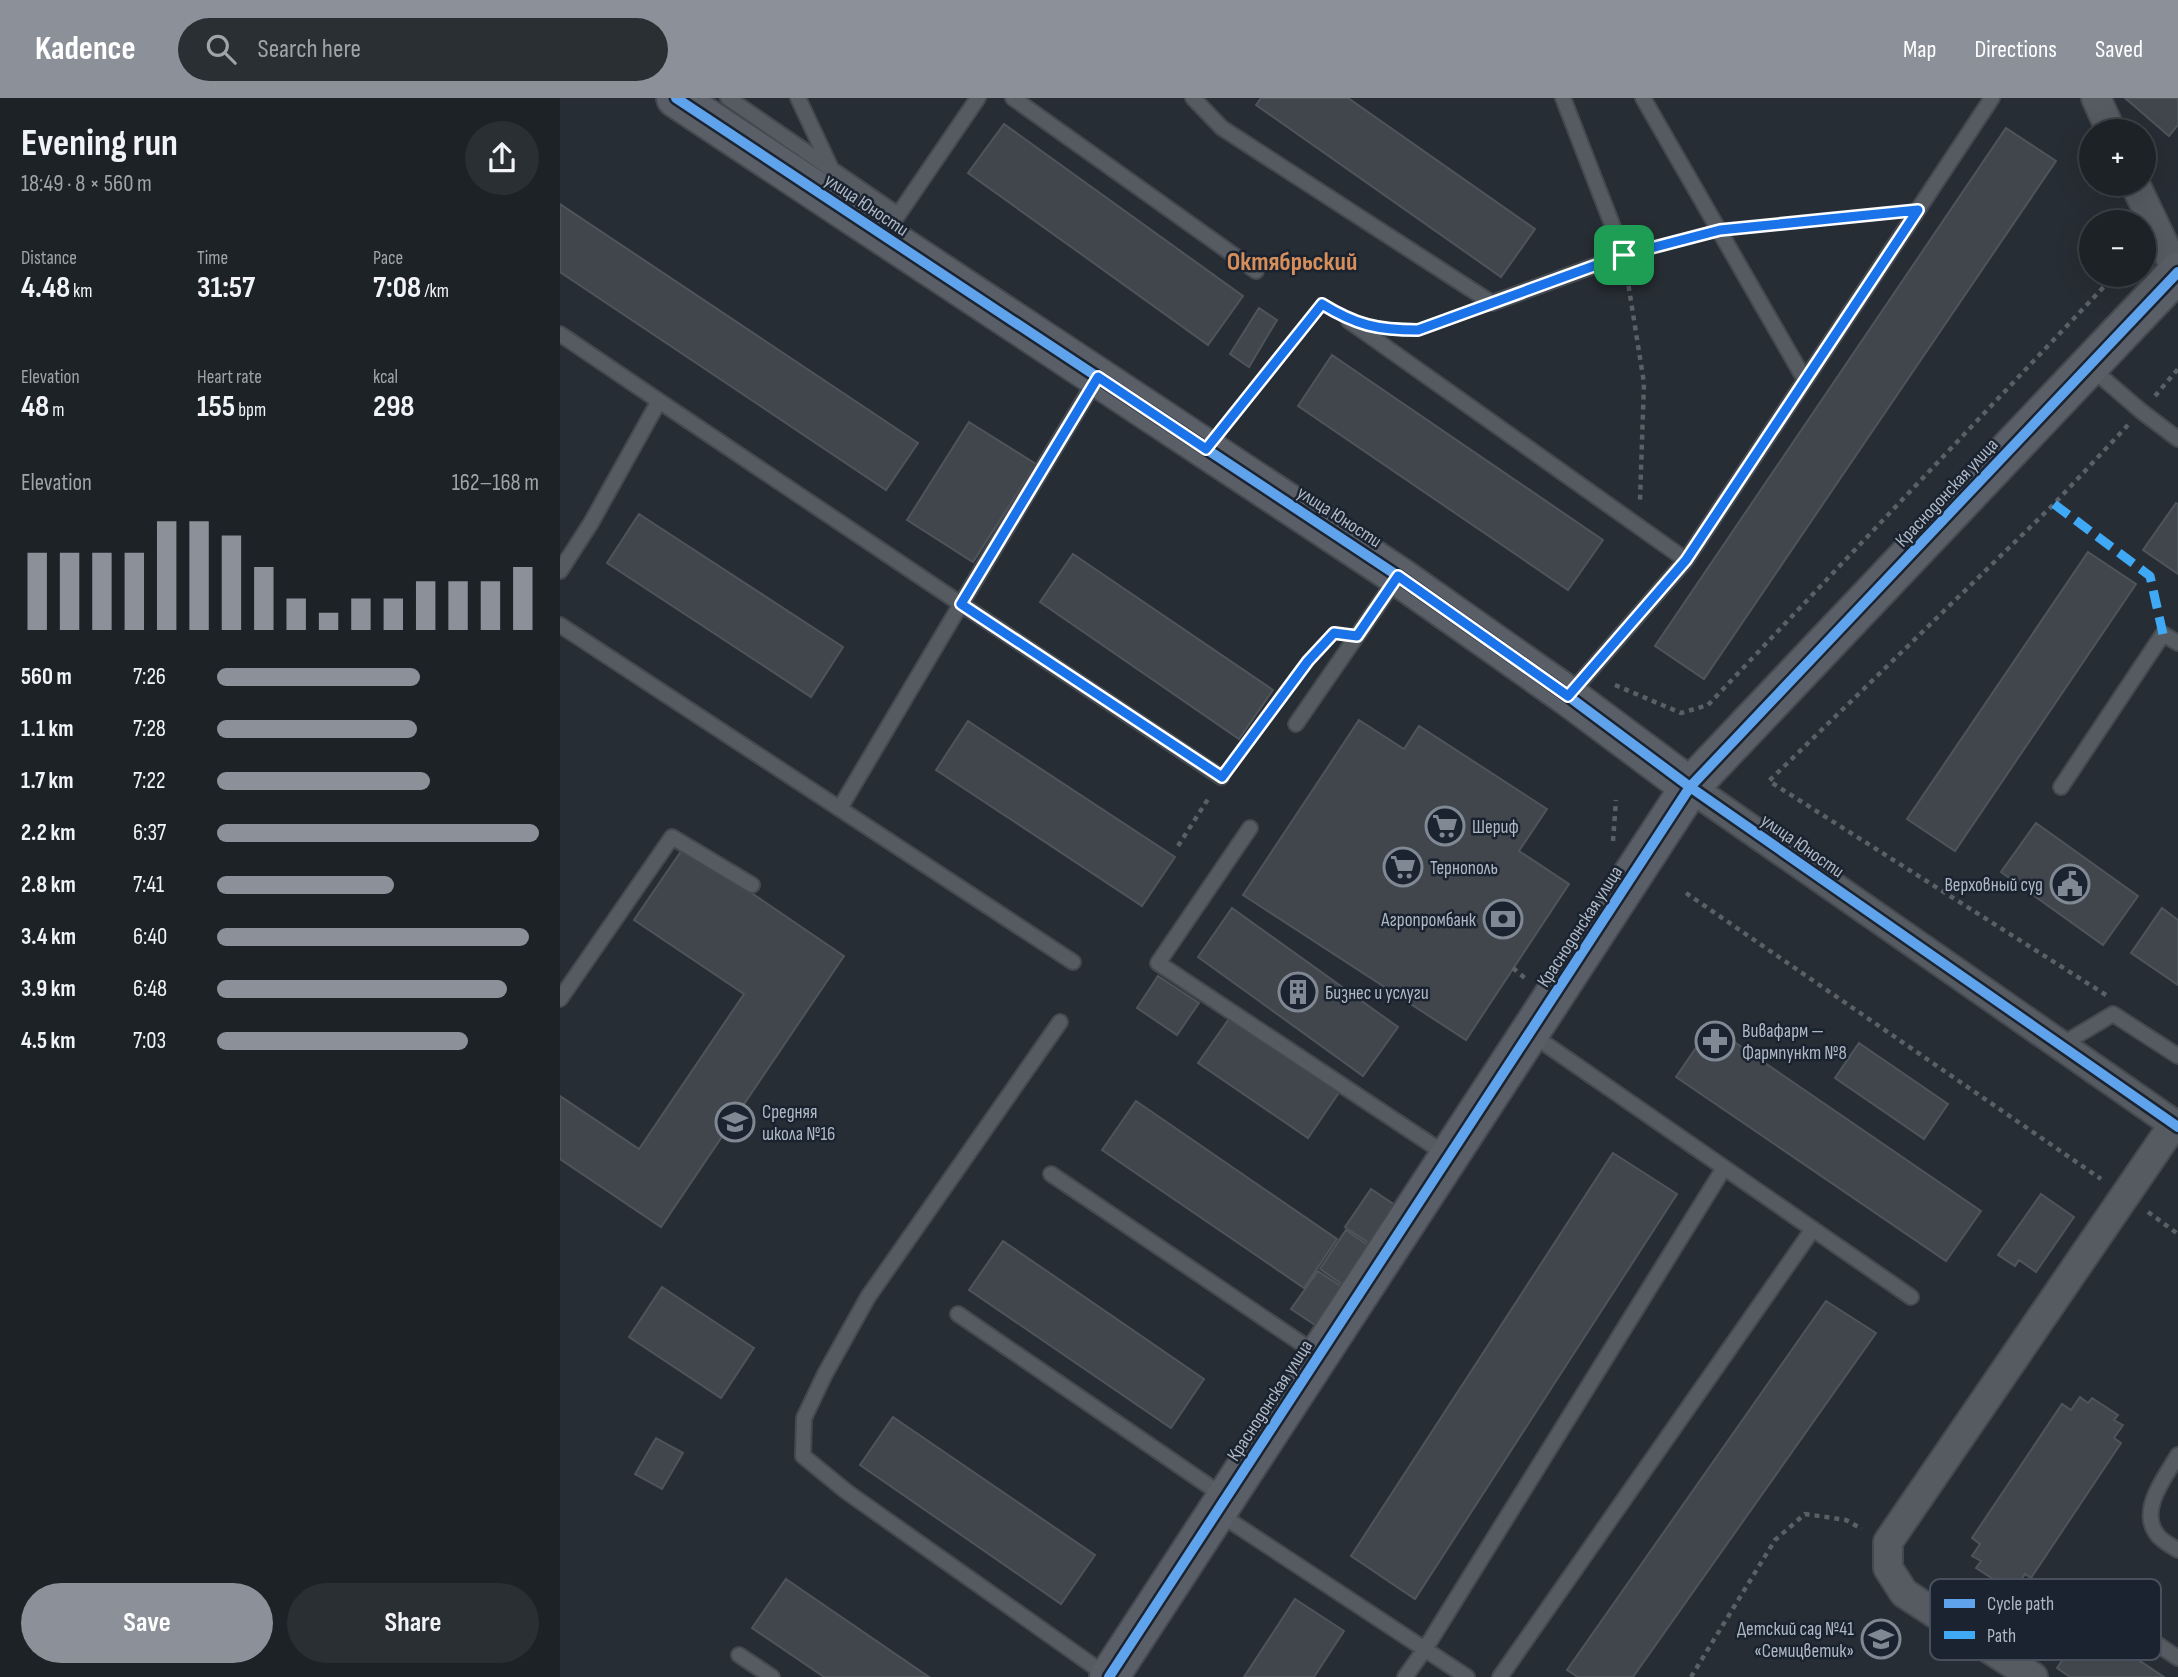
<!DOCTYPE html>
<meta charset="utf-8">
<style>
:root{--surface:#1d2227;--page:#2a2f33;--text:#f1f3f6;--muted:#a0a4a7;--line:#3b3f44;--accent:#8c9099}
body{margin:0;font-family:"Sofia Sans Condensed",sans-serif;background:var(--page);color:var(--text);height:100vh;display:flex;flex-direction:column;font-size:26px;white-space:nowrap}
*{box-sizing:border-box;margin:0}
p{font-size:23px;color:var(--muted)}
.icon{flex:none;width:38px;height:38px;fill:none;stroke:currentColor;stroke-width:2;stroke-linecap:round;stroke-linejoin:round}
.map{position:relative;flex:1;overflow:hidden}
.sheet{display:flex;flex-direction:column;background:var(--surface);width:560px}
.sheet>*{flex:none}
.controls{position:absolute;left:1519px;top:21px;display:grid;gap:14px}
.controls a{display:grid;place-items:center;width:77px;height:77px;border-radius:50%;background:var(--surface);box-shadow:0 7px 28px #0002,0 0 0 2px var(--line);font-size:35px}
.pin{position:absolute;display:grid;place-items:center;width:60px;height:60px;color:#fff;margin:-30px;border-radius:14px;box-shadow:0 4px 10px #0006}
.round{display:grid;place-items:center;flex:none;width:74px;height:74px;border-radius:37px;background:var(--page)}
.head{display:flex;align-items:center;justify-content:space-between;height:119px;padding:0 21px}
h1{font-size:38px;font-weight:700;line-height:52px}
.metrics{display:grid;grid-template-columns:repeat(3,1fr);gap:10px;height:119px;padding:7px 21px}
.metrics div{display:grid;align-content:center}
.metrics b{font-size:30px;font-weight:700}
.metrics small{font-size:19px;font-weight:400}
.metrics p{font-size:19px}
.chart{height:196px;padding:14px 21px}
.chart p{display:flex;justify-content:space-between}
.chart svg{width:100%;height:126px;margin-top:7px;stroke:var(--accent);stroke-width:6}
.button{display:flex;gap:14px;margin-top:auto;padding:14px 21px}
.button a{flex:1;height:80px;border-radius:42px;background:var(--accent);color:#fff;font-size:28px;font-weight:700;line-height:80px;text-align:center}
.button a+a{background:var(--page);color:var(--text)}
ul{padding:0 21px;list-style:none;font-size:23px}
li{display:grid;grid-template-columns:112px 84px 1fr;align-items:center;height:52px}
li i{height:18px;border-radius:9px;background:var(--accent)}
header{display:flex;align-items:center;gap:42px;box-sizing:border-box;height:98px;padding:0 35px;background:var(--accent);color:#fff}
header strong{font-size:33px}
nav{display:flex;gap:38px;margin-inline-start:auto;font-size:24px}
.search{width:490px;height:63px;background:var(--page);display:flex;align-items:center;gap:18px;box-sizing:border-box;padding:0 24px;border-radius:38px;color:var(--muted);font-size:26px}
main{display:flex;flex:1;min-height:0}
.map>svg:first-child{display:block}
.building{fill:#41464c;stroke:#4e545c;stroke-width:2}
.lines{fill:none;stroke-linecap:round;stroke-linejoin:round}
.lane-casing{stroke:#44494f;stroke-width:18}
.street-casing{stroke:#44494f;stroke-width:32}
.secondary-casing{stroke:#44494f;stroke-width:42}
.path{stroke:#596066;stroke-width:4.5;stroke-dasharray:5 5;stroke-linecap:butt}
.lane{stroke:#565b62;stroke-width:14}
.street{stroke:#565b62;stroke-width:28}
.secondary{stroke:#5a5f67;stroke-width:38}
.quiet{stroke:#3fa9f5;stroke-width:9;stroke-dasharray:18 9;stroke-linecap:butt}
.cycleway-casing{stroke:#1a232f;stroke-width:15}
.cycleway{stroke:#60a3ed;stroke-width:10}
.route-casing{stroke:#fff;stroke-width:14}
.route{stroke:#1a73e8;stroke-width:9}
.labels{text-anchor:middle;stroke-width:5;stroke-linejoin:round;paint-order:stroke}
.street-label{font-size:19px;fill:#afb9c6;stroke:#1a232f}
.poi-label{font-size:19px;fill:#afb9c6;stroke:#1a232f;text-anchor:start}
.district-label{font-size:26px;font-weight:bold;fill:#d68e5b;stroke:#1a232f}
.key{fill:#1a232f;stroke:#47505c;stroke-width:2}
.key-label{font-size:19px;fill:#afb9c6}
</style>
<header>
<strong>Kadence</strong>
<div class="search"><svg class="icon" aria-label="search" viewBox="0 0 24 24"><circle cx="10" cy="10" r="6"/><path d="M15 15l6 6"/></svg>Search here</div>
<nav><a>Map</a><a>Directions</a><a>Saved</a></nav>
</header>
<main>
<section class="sheet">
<div class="head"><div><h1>Evening run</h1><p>18:49 · 8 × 560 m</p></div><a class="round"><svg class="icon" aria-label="share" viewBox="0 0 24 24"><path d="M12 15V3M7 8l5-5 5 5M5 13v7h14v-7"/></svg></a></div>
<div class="metrics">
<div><p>Distance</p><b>4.48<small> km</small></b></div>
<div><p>Time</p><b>31:57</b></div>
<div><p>Pace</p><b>7:08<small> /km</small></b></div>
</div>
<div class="metrics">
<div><p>Elevation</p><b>48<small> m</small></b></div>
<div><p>Heart rate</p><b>155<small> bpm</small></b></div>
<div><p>kcal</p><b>298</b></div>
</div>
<div class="chart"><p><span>Elevation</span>162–168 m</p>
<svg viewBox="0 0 160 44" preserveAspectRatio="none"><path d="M5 44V17M15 44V17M25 44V17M35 44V17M45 44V6M55 44V6M65 44V11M75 44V22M85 44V33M95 44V38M105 44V33M115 44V33M125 44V27M135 44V27M145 44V27M155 44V22"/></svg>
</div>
<ul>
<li><b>560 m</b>7:26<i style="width:63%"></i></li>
<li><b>1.1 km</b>7:28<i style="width:62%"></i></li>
<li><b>1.7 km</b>7:22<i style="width:66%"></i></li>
<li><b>2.2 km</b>6:37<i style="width:100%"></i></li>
<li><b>2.8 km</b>7:41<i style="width:55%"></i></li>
<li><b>3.4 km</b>6:40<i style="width:97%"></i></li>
<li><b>3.9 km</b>6:48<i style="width:90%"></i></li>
<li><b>4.5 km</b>7:03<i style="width:78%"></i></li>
</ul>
<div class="button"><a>Save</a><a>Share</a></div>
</section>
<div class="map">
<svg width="1618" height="1579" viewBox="0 0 1618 1579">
<rect width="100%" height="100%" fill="#272d34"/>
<path class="building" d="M701,0H788L975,131L941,179L696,7Z
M1565,0H1618V27L1609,38Z
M444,26L683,198L648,247L408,75Z
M1446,30L1496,63L1144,581L1095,548Z
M0,106L358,345L326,392L0,174Z
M699,210L717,222L689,269L670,256Z
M772,257L1043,442L1008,492L738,308Z
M409,324L476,366L413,464L347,422Z
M1616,405L1618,406V476L1583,452Z
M79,416L283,549L251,599L47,465Z
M1528,454L1576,486L1395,753L1347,721Z
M513,456L713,592L679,641L480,504Z
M799,622L844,651L859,628L987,711L959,753L1009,786L906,942L683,797Z
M408,623L615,759L582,808L376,672Z
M1476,725L1578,798L1543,847L1441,774Z
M124,749L284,858L101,1129L0,1061V998L79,1051L184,896L74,822Z
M672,810L838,929L803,978L638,859Z
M1602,810L1618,822V887L1571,855Z
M598,878L639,905L617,937L577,910Z
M671,918L780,993L748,1040L638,965Z
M1151,928L1421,1113L1386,1163L1116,979Z
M1299,945L1388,1006L1364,1041L1275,980Z
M576,1003L777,1141L744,1190L542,1052Z
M1053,1055L1117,1096L855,1501L791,1458Z
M811,1091L844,1113L818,1151L785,1129Z
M1481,1096L1514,1119L1476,1174L1459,1162L1455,1168L1438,1157Z
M786,1132L819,1155L792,1193L760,1171Z
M443,1143L644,1281L611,1330L409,1192Z
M758,1173L791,1195L764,1233L731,1211Z
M102,1189L194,1250L161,1300L69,1239Z
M1266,1203L1316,1235L1073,1579H1018L1007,1572Z
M1520,1299L1528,1305L1532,1300L1558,1317L1554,1322L1563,1327L1554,1340L1561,1345L1471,1480L1465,1476L1457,1488L1448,1482L1444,1488L1416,1470L1421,1463L1412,1458L1420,1446L1412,1440L1502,1306L1511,1312Z
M333,1319L535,1457L501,1506L300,1367Z
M96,1340L123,1355L102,1391L75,1376Z
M226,1481L369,1579H264L192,1530Z
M735,1501L784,1533L754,1579H684Z
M1526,1527L1604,1579H1510L1497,1570Z"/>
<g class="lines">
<defs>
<path id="lane" d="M168,0L338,117L325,135
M238,0L270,68
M453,0L696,173
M633,0L662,30L932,205L1064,157L1003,0
M1083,0L1245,282
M338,117L418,0
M789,223L1126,462
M0,236L99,303
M1530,269L1581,313L1618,341
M0,473L31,425L99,303L401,506L537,280
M0,527L513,864
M1009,597L1126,462L1432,0
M736,626L837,480
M1501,689L1603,536L1618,545
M280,710L401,506L661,679
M690,730L598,865L887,1057
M0,901L112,739L192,787
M500,924L308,1199L265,1276L244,1320L243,1358L287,1394L549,1579
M971,936L1351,1199
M1501,947L1553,916L1618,958
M491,1076L757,1256
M398,1216L665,1399
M1618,1357C1606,1378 1579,1411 1596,1435C1600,1442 1611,1448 1618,1452
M658,1415L907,1579
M1533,1503L1618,1560
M179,1557L212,1579
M845,1579L865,1551L1164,1070
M940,1579L1253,1131"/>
<path id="street" d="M1536,0L1551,33
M1575,86L1617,174
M1130,689L1618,1029
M1473,1579L1344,1495L1328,1470V1444L1614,1026"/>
<path id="secondary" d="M116,0L838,478L1008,598L1130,689
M549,1579L1130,689L1618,174"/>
</defs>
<use href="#lane" class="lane-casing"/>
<use href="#street" class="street-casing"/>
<use href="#secondary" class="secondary-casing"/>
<path class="path" d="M1181,130L1329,115
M1085,151L1138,138
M1067,178L1084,285L1080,402
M841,232H857L906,215
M1595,298L1618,271
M667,326L762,206L773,213
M1055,587L1121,615L1148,607L1555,177
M674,662L751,560
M1053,743L1056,702
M618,748L650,698
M1126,795L1541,1081
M953,870L966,881
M1546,897L1209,683L1494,406L1568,327
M1588,1114L1618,1136
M1131,1579L1215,1442L1245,1416L1286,1422L1302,1431"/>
<use href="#lane" class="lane"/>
<use href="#street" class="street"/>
<use href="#secondary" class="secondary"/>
<path class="quiet" d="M1494,406L1590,478L1603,536"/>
<defs>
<path id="cycleway" d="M116,0L838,478L1008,598L1130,689L1618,1029
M549,1579L1130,689L1618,174"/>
</defs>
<use href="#cycleway" class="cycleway-casing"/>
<use href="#cycleway" class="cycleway"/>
</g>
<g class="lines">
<defs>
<path id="route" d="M1358,112L1126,462L1008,598L838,478L797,538L774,535L748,563L662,679L401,506L538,279L646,351L762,206C796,227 817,232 858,232L1064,157L1160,132Z"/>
</defs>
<use href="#route" class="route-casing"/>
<use href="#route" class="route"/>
</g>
<defs>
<symbol id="supermarket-ring" viewBox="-11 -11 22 22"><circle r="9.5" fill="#1a232f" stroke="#7f8893" stroke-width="1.5"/><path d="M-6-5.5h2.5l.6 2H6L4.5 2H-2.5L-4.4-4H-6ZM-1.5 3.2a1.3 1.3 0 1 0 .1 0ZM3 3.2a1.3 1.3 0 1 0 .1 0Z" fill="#7f8893"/></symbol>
<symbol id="civic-ring" viewBox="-11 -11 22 22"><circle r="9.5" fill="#1a232f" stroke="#7f8893" stroke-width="1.5"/><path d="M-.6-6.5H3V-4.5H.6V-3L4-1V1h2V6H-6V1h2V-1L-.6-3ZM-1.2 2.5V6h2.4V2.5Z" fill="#7f8893"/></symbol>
<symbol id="bank-ring" viewBox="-11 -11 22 22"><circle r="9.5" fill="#1a232f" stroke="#7f8893" stroke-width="1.5"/><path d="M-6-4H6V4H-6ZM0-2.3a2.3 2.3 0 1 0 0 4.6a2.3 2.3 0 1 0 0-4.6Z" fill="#7f8893"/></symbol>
<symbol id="building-ring" viewBox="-11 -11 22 22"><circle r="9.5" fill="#1a232f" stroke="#7f8893" stroke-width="1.5"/><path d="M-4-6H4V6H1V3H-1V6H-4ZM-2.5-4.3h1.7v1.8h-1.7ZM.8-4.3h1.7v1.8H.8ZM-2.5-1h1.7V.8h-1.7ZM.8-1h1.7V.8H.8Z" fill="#7f8893"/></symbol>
<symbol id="pharmacy-ring" viewBox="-11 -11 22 22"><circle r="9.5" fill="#1a232f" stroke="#7f8893" stroke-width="1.5"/><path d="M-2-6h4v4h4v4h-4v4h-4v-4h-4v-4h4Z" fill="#7f8893"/></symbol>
<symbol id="school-ring" viewBox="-11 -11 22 22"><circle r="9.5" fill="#1a232f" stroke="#7f8893" stroke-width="1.5"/><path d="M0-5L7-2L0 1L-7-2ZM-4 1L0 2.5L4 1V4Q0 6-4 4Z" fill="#7f8893"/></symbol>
</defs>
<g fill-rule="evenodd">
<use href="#supermarket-ring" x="863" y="706" width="44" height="44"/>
<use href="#supermarket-ring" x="821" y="747" width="44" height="44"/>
<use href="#civic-ring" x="1488" y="764" width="44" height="44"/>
<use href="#bank-ring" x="921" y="799" width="44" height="44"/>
<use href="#building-ring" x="716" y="872" width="44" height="44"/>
<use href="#pharmacy-ring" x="1133" y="921" width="44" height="44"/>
<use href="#school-ring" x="153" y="1002" width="44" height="44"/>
<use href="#school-ring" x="1299" y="1519" width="44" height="44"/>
</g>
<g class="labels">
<g class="street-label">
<text transform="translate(307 106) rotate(34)" y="7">улица Юности</text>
<text transform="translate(1386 394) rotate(-47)" y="7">Краснодонская улица</text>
<text transform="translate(780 418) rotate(33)" y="7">улица Юности</text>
<text transform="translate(1243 747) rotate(35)" y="7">улица Юности</text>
<text transform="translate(1019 828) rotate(-57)" y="7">Краснодонская улица</text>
<text transform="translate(709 1302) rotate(-57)" y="7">Краснодонская улица</text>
</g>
<g class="poi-label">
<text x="912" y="735">Шериф</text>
<text x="870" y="776">Тернополь</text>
<text x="1483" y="793" text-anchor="end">Верховный суд</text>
<text x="916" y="828" text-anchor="end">Агропромбанк</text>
<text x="765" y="901">Бизнес и услуги</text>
<text x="1182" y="939">Вивафарм —<tspan x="1182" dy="22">Фармпункт №8</tspan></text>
<text x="202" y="1020">Средняя<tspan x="202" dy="22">школа №16</tspan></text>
<text x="1294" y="1537" text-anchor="end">Детский сад №41<tspan x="1294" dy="22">«Семицветик»</tspan></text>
</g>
<g class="district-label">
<text x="732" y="172">Октябрьский</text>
</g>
</g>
<rect x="1370" y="1481" width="231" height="81" rx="10" class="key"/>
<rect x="1384" y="1501" width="31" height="9" fill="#60a3ed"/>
<rect x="1384" y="1533" width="31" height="8" fill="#3fa9f5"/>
<g class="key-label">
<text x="1427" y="1512">Cycle path</text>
<text x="1427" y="1544">Path</text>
</g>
</svg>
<div class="controls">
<a>+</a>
<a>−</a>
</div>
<div class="pin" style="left:1064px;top:157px;background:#1e9e55"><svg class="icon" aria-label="arrive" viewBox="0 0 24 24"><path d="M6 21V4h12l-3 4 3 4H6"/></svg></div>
</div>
</main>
